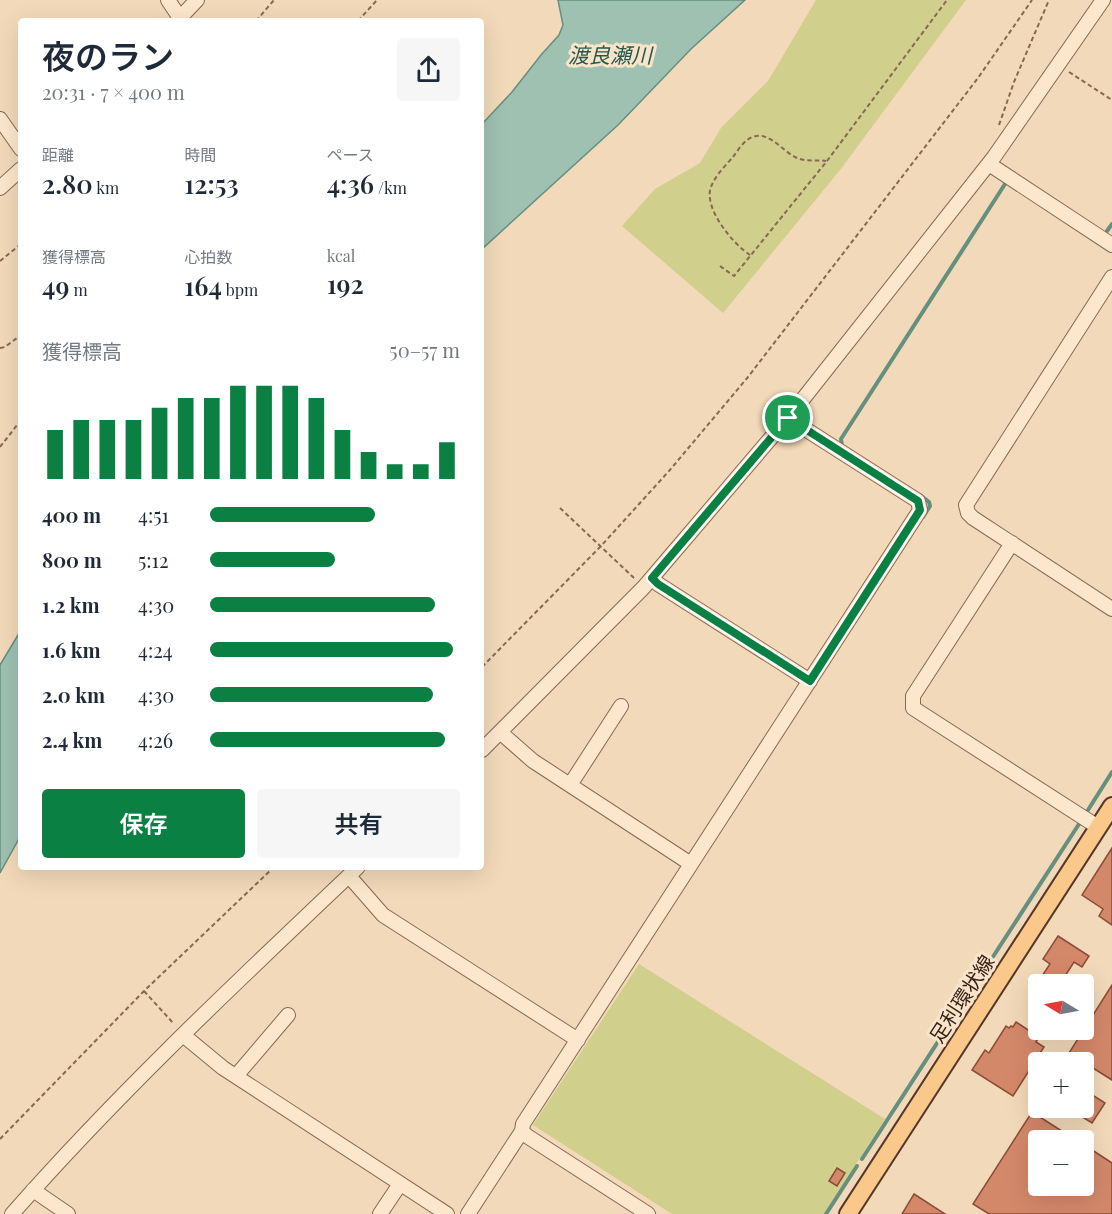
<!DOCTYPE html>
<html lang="ja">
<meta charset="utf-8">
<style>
:root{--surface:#fff;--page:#f6f6f7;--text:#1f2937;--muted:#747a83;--accent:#0b8043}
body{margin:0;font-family:"Playfair Display","Noto Sans JP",serif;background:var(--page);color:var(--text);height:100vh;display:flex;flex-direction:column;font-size:22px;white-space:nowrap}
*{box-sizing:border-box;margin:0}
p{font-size:20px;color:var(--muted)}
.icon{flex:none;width:33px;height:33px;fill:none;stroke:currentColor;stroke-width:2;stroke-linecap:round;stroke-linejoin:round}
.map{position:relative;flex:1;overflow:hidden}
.panel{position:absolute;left:18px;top:18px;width:466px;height:852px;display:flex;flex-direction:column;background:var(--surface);border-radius:6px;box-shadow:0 6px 24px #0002}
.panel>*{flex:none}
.needle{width:39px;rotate:280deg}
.tools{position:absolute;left:1028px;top:974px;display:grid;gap:12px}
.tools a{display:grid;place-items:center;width:66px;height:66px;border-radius:6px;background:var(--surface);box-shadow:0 6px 24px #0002;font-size:30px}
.pin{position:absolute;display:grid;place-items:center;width:51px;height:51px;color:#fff;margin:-26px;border:3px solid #fff;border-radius:50%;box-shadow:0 2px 6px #0007}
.round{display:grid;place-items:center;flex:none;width:63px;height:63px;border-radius:6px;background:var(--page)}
.summary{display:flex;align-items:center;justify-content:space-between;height:102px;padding:0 24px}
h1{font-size:33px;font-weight:600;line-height:45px}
.figures{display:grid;grid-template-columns:repeat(3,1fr);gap:9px;height:102px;padding:6px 24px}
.figures div{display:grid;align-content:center}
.figures b{font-size:26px;font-weight:600}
.figures small{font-size:16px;font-weight:400}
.figures p{font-size:16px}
.chart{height:168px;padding:12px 24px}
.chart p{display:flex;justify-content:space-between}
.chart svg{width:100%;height:108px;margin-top:6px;stroke:var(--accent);stroke-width:6}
.button{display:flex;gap:12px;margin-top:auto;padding:12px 24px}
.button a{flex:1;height:69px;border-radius:6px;background:var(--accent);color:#fff;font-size:24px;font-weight:600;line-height:69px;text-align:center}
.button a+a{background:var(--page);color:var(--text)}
ul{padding:0 24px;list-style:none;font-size:20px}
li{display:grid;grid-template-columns:96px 72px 1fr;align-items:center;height:45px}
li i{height:15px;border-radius:8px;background:var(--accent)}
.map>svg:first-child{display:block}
.green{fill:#d0cf8c}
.water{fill:#9ec1b2;stroke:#658f7f;stroke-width:1.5}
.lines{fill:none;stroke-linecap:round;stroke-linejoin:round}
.stream{stroke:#658f7f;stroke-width:4}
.building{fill:#d4886a;stroke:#8b4c36;stroke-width:1.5}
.minor-casing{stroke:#896852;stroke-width:16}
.major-casing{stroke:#563727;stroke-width:20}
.path{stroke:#896852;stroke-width:2;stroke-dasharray:4.5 3;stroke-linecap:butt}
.minor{stroke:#fce7cc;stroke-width:14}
.major{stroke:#fbc88b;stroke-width:16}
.route-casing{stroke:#fff;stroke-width:12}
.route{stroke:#0b8043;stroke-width:8}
.labels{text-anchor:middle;stroke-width:6;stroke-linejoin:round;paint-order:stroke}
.street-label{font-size:20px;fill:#372319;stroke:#f9e4c9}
.water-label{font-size:21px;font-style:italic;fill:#26584e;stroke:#f9e4c9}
</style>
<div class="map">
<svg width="1112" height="1214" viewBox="0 0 1112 1214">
<rect width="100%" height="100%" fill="#f2d9b9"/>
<path class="green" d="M816,0H966L840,170L723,313L622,226L655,189L700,163L721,128L768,81Z
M639,964L885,1119L824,1214H672L533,1125Z"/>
<path class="water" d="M558,0H745L691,49L618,125L482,249V124L512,92L541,55L559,35L563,25Z
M21,630V835L0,873V665Z"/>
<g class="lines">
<path class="stream" d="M1107,231L1112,224
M842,446L841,439L1005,184
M920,495L929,502L930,506L923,517
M1088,810L1112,772
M862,1159L1079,824
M826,1214L857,1166"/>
</g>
<path class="building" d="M1112,848V925L1099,916L1103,909L1082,895Z
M1058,936L1089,956L1082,967L1074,962L1060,984H1055L1042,976L1050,964L1043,959Z
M1112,985V1080L1069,1053Z
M1016,1022L1039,1037L1036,1042L1044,1047L1013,1096L972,1070L985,1050L989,1053L1006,1026L1009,1028L1011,1026L1013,1027Z
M1083,1089L1105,1103L1092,1123L1066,1107H1083Z
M1032,1112L1076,1140H1038V1185H1083V1144L1112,1163V1214H989L973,1204Z
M837,1168L845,1173L837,1186L829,1181Z
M914,1194L945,1214H902Z"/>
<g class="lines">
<defs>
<path id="minor" d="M168,0L180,18
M177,21L197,0
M0,119L21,149
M989,164L1112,245
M0,188L21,169
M1112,277L966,505L968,513L973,518L1112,609
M1012,543L913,696V708L1098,827
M652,578L658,584L810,681
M500,732L533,761L691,864
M482,750L644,587L788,418L994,157L1103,0
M570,785L621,706
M349,876L383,915L578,1040
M183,1035L223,1068L447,1214
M236,1076L288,1015
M33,1190L68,1214
M12,1214C120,1091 240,979 358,867
M380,1214L400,1184
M468,1214L522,1131
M648,1214L527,1136L522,1131L523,1124L920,510L918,501L788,418"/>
<path id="major" d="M848,1214L1112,806"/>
</defs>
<use href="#minor" class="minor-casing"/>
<use href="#major" class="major-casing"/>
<path class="path" d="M256,21L274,0
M358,21L377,0
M1069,72L1112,100
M999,125L1014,82L1049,0
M750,255C733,244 703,208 711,187C715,176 725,166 733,157C739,149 745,138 756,136C770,133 783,151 795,157C807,163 816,159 826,161
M0,261L21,244
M720,266L734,276L827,161L947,0
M0,348L5,347L21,335
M0,447L21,420
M560,508L634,578
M482,667L601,546L669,471L748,377L978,78L1032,0
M144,991L174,1024
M0,1139L144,991L274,867"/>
<use href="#minor" class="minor"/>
<use href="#major" class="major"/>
</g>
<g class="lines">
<defs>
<path id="route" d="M788,418L918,501L920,510L810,681L658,584L652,578Z"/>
</defs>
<use href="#route" class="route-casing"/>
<use href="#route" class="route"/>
</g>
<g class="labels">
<g class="street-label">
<text transform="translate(962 999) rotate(-57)" y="7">足利環状線</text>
</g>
<g class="water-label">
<text x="610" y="63">渡良瀬川</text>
</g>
</g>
</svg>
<div class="tools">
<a><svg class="needle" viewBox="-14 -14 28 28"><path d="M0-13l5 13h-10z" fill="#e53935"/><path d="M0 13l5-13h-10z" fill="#747a83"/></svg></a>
<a>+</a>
<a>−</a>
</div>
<div class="pin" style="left:788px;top:418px;background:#1e9e55"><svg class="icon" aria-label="arrive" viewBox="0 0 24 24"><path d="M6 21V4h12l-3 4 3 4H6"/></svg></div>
<section class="panel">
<div class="summary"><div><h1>夜のラン</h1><p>20:31 · 7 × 400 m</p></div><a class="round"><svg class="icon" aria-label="share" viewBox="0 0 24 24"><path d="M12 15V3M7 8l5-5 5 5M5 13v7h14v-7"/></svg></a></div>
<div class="figures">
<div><p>距離</p><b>2.80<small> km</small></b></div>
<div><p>時間</p><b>12:53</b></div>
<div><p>ペース</p><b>4:36<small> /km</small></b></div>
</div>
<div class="figures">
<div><p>獲得標高</p><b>49<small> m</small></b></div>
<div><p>心拍数</p><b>164<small> bpm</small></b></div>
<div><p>kcal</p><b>192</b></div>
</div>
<div class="chart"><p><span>獲得標高</span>50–57 m</p>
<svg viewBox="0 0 160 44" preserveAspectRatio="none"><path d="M5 44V24M15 44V20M25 44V20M35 44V20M45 44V15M55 44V11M65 44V11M75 44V6M85 44V6M95 44V6M105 44V11M115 44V24M125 44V33M135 44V38M145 44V38M155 44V29"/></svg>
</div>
<ul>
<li><b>400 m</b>4:51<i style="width:66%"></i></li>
<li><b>800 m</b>5:12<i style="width:50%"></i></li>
<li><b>1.2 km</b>4:30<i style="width:90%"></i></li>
<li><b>1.6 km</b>4:24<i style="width:97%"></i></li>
<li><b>2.0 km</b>4:30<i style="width:89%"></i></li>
<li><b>2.4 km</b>4:26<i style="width:94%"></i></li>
</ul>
<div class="button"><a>保存</a><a>共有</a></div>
</section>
</div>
